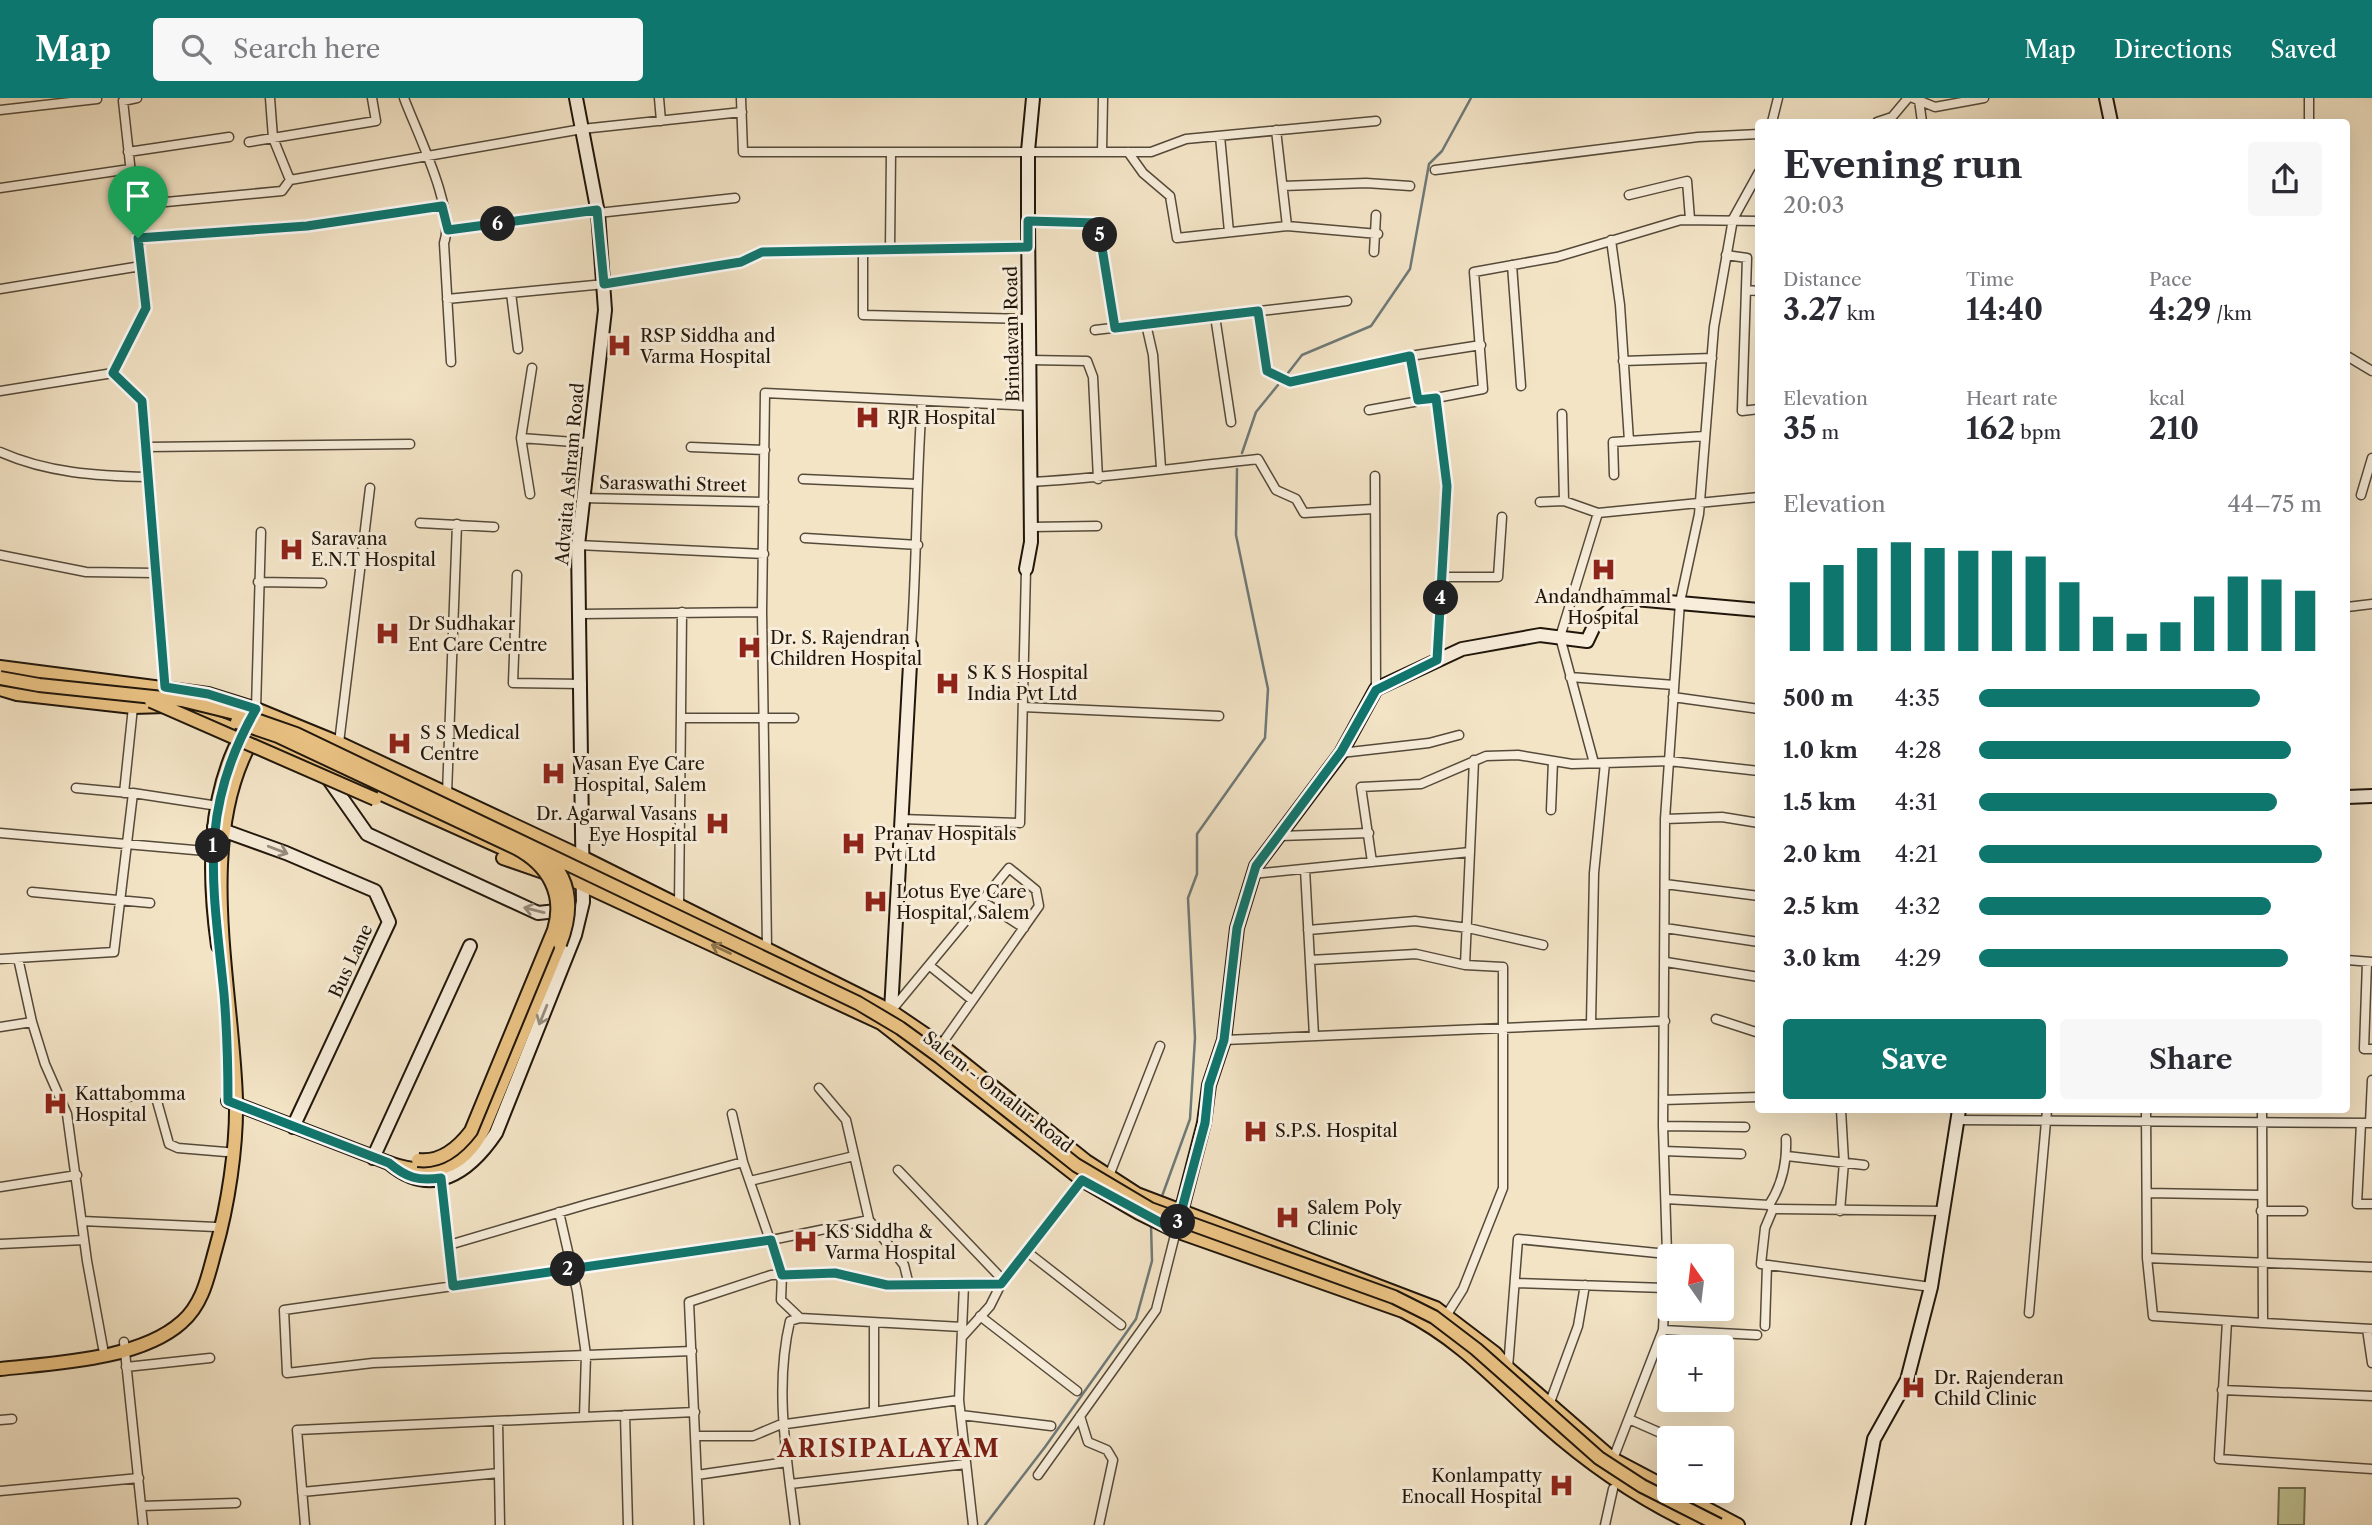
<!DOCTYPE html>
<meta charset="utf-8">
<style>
:root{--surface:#fff;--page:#f7f7f7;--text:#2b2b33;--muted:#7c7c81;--accent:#0f766e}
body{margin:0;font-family:"Libre Caslon Text",serif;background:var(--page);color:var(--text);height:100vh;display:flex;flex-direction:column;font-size:26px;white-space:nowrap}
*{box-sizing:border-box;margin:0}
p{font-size:23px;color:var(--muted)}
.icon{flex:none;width:38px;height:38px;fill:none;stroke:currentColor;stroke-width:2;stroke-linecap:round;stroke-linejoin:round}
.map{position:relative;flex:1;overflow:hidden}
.panel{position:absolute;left:1755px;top:21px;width:595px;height:994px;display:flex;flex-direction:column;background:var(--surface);border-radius:7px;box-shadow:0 7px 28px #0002}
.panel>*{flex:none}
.needle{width:46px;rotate:346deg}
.buttons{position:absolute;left:1657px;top:1146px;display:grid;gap:14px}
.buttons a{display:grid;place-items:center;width:77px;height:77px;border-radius:7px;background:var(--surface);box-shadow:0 7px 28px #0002;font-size:35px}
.pin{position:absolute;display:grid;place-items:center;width:60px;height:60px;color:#fff;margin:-72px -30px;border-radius:50% 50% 50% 0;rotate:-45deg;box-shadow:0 0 7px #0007}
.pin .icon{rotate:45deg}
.km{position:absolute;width:35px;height:35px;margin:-18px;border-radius:50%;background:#222;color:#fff;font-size:19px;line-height:35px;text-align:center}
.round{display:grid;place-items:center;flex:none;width:74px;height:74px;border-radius:7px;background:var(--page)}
.overview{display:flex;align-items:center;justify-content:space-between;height:119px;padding:0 28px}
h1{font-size:38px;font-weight:800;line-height:52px}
.stats{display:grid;grid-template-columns:repeat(3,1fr);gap:10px;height:119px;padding:7px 28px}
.stats div{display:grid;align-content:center}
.stats b{font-size:30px;font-weight:800}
.stats small{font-size:19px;font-weight:400}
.stats p{font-size:19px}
.chart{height:196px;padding:14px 28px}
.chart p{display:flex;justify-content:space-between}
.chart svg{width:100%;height:126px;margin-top:7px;stroke:var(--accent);stroke-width:6}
.primary-button{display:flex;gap:14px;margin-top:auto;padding:14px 28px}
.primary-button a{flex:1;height:80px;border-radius:7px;background:var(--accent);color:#fff;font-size:28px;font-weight:800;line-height:80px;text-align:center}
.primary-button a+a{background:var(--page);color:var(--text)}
ul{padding:0 28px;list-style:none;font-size:23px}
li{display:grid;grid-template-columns:112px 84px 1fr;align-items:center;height:52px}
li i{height:18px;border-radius:9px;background:var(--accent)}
header{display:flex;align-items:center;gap:42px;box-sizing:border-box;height:98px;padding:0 35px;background:var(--accent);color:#fff}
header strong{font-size:33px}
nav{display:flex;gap:38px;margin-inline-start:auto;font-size:24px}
.search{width:490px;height:63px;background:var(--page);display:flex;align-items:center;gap:18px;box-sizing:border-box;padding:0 24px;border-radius:7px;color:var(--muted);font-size:26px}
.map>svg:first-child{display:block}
.green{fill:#bec393;stroke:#6f6c4f;stroke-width:2}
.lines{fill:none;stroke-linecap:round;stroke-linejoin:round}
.stream{stroke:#6e7978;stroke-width:2.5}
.street-casing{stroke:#554a3a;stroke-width:11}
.secondary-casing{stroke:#20160b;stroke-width:16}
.primary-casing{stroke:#20160b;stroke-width:16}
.street{stroke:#f7edda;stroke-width:8}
.secondary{stroke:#f7edda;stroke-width:12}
.primary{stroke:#eac283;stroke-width:12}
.primary-bridge-casing{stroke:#20160b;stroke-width:16;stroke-linecap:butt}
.primary-bridge{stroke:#eac283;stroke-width:12}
.oneway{stroke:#968c7d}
.oneway2{stroke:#8f754d}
.route-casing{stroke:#fff;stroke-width:14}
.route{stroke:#0f766e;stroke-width:9}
.labels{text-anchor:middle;stroke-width:6;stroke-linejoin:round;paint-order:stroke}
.street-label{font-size:18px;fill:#20160b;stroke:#f7edda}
.poi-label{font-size:18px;fill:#20160b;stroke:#f7edda;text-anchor:start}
.district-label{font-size:24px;font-weight:bold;letter-spacing:2px;fill:#7a1f14;stroke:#f7edda}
</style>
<header>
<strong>Map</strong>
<div class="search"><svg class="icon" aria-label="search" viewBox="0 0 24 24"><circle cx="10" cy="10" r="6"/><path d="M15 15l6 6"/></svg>Search here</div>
<nav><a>Map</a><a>Directions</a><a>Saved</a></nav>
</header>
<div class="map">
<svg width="2372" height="1427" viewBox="0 0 2372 1427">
<rect width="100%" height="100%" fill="#f3e4c6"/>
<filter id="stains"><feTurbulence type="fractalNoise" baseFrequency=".00286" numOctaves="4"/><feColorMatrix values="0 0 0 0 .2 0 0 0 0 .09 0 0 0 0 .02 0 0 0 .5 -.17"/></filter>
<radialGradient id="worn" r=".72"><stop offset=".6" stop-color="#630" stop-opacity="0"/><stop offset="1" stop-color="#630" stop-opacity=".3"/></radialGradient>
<path class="green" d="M2279,1390H2305L2304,1427H2278Z"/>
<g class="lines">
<path class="stream" d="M1288,275L1302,257L1371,228L1410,171L1429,66L1442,53L1471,0
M1242,355L1256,314L1278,287
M1161,1101L1190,1021L1195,940L1188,800L1197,776V736L1265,640L1268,591L1236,437L1237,371
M985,1427L1045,1349L1136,1221L1152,1163L1151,1127"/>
<defs>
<path id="street" d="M137,0L123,3L146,210L113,275L142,304L165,588
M404,0C417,35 456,112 444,145L451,264
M659,0L661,23
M741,0L743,54H1151L1186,41L1376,23
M1913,0L1935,9L1984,0
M2309,0V24
M1919,2L1922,24
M0,12L97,1
M1772,24L1778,0
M1877,24L1892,19L1908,0
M1220,38L1229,134
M249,44L376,23L372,0
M128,54L229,39
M1102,54L1103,0
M1128,54L1143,75L1170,98L1177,140L1287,128L1276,32
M1435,72L1698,39L1759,36
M290,82L582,31L742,14
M1283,88L1366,85L1410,88
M0,90L130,71
M1629,97L1687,83L1690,121
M134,107L282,93L290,82L273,40L270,0
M598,115L735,100
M1028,123L1098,125L1115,230
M1287,128L1378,136
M448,132L597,112
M138,140L307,128L442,108
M1611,142L1620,207L1629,343
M863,152V217L1030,221
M890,152L891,54
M1374,154L1376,117
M1726,157L1747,160L1742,313L1759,311
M1512,167L1521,288
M0,191L141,168
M1746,192L1759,193
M511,195L518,251
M447,201L605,186L741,165L762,154L1028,149
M1258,213L1267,273L1290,284L1410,258L1481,247
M1215,218L1231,324
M1146,226L1153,257L1161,370
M1095,232L1347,203
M1410,258L1418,302
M2347,258L2372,273
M1030,262L1087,263L1093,279L1098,381
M1623,263L1712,260
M0,293L113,275
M1369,312L1436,300
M1562,316L1564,403
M521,340L587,345
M146,349L410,346
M691,349L765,352
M0,354C47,375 97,378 148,379
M1614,377L1613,344L1705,338
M1375,378L1376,591
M803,381L916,386
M1031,384C1107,380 1182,369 1258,361L1276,392L1296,401L1304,415L1373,411
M530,396L521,340L532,270
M2361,397L2372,360
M582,400L764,404
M1540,404L1564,403L1598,415
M420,425L494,429
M1031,429L1097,428
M805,440L918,447
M578,447L764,456
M0,457L86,474L155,475
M517,477L513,585L582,586
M1442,479H1498L1502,419
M258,484L322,485
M2347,509L2372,506
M581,516L762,514
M911,548C917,466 916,385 922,303
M1437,562L1447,388L1436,300L1483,291L1474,174L1557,159L1681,122L1759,123
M1570,579L1674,587
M1673,599L1759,611
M1023,609L1219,618
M256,611L261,434
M682,620H794
M339,645L370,390
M1341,655L1429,645L1459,637
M1594,665L1560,539L1598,415L1759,399
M76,690L129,695
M124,695L133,609
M447,696L457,426
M1551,712L1553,663
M901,721L1020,725L1026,471
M1665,721L1722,719L1759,725
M0,735L217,754
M1280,738L1369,735
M1372,764L1361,689L1421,686L1486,658L1518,657L1572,666L1669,663L1759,673
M1305,771L1314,938
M1253,776L1470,754
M1665,786L1759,798
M32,794L150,805
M679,808L682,514
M1665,830L1759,844
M1308,832L1415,823L1468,830L1543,847
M767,850L762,514L765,295L1031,308
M18,860L32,924L45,966L67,1016L87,1163L103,1250
M0,861L114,854L133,695L218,708
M1310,862L1416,856L1465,867L1503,869V1090L1463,1191L1446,1218
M2347,862L2372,864
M1666,864L1759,879
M2367,864L2364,951H2372
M1465,867L1474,662
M930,868L972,902
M891,913L982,803L1024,830
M1716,921L1759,935
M1591,926L1594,775L1605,665
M0,929L32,924
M1224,942L1665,923
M941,947L1039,808L1036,792L1009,770L982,803
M819,990L846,1022L869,1122L904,1167L909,1187
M127,999L155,996L169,1046L178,1050L226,1054
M1663,1002L1759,999
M2146,1012L2147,1160L2153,1218L2263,1225
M2262,1012L2263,1225L2372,1231
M732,1016L743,1064
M1958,1022L2372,1025
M2361,1025L2357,1106H2372
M2370,1025L2372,982
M1663,1028L1745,1029
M1664,1053L1741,1056
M1787,1058L1864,1067
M898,1072L1003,1182
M1109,1078L1160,948
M441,1081L449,1147L588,1106L743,1064L782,1177L781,1202L800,1220L790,1223C774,1290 787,1360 795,1427
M750,1083L854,1058
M0,1089L77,1077
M2147,1095L2261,1097
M1666,1101L1769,1107L1773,1111L1943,1113
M1769,1107C1782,1087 1787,1065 1786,1041
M1773,1111L1765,1130L1761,1166L1931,1189
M1840,1113L1844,1064L1841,1012
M2261,1113H2303
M559,1114L577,1193L586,1257L584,1319
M82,1123L216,1129
M0,1146L84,1142
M449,1147L453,1188
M1026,1153L1121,1227
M2147,1160L2372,1169
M1516,1185L1665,1190
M2029,1215L2047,1012
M980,1218L1077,1293
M800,1220L962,1229
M2227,1223L2219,1361L2372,1371
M1765,1228L1767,1167
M2367,1231L2372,1265
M1663,1232L1757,1237
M962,1239L990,1208L1001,1186
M124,1244L143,1427
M692,1253L373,1265L287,1275L284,1212L757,1145L869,1122
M126,1269L210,1260
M1508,1270L1518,1141L1667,1156
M2222,1292L2372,1298
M959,1302L964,1186
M1549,1307L1578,1228L1585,1187
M874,1314V1225
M625,1317L628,1427
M961,1317L1051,1328
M1080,1318L1088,1344L1107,1352L1113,1362L1099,1427
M0,1322L12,1321
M1631,1322L1672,1340
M498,1323L500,1427
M696,1338H753L779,1327L959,1302L973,1427
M1613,1361L1663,1232L1667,1156L1663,1028L1665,721L1680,504L1699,416L1714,229L1733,121L1759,74
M697,1377L787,1364
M1038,1377L1156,1212L1176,1133
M790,1386L966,1366
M0,1393L139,1380
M302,1394L499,1375
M142,1408L236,1405
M305,1427L297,1332L695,1314
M699,1427L689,1204L771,1177L835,1175L887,1187L1001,1186L1082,1082
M1605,1427L1613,1391"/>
<path id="secondary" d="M2106,0L2111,24
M1026,471L1031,444L1028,123V53L1033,0
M327,679L367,736L538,815L566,812
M2347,699L2372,698
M214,729L286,755L375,793L389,824L293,1029
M891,913L911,548
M228,1003L389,1065C432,1101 469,1075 496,1035L575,837L583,804L578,447L605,212L598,115L576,0
M373,1060L470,848
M1179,1122L1204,1025L1209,987L1224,942L1237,830L1256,768L1341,655L1376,591L1462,551L1540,537L1587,543L1596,524L1623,500L1759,512
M1858,1427L1874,1341L1907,1282L1931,1189L1959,1012"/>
<path id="primary" d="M0,569L208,596L256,611L339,645L580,758L891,913L941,947L1086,1063L1137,1096L1436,1210L1495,1255L1508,1270L1613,1361L1738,1427
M0,591L17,596L133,609L166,608
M190,614L254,639L520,758
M503,760L552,777
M555,774L881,925L1082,1082L1139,1115L1176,1133L1403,1213C1461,1242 1497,1284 1544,1326C1590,1367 1640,1401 1695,1427
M218,848C208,777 207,698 243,634
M389,1065C432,1080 463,1072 484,1030L560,846
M0,1271C54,1265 140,1262 182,1224C203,1206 208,1178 215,1153C228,1108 237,1049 236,1002C233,889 193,739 255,637"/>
</defs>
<use href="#street" class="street-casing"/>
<use href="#secondary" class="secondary-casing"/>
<use href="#primary" class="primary-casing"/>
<use href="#street" class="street"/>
<use href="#secondary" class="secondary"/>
<use href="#primary" class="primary"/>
<defs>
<path id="primary-bridge" d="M0,580L39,587L182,602L239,616L296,636L858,905L900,930L940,959L1076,1067L1150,1111L1394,1199L1434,1219L1476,1251L1599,1360L1642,1388L1719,1427
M151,603L375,701
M237,624L278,638L516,750C548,767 565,796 554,832L471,1033C458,1050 441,1065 418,1062
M544,756C572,781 573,813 560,846"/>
</defs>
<use href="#primary-bridge" class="primary-bridge-casing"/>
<use href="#primary-bridge" class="primary-bridge"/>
</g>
<defs><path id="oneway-shaft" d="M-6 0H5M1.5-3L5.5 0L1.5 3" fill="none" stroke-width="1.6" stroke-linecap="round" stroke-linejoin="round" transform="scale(1.75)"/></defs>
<g class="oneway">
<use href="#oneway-shaft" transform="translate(278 752) rotate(21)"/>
<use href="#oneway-shaft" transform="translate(534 812) rotate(-166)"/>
<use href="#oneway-shaft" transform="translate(543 917) rotate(112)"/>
</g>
<use class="oneway2" href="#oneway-shaft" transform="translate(721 851) rotate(-155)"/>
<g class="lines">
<defs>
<path id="route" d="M442,108L448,132L597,112L604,186L741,164L762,154L1028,149V123L1098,125L1115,230L1258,213L1267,273L1290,284L1410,258L1418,302L1436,300L1447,388L1437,562L1376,592L1341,654L1256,768L1237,830L1224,942L1209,987L1205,1025L1176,1133L1082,1082L1001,1186L887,1187L835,1175L782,1177L771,1142L453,1188L441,1080C418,1083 407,1080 389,1065L228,1003C228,967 227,932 224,896C213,786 197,713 256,611L208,596L165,589L142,303L113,275L146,210L138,140L307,128Z"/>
</defs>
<use href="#route" class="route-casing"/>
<use href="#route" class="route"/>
</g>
<defs>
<symbol id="hospital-bare" viewBox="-9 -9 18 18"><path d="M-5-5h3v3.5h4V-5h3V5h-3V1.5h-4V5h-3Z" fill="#8f2418" stroke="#f7edda" stroke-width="2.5" paint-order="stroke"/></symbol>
</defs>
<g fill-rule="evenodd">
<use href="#hospital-bare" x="602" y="230" width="35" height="35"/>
<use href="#hospital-bare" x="850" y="302" width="35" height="35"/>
<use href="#hospital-bare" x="274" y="434" width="35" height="35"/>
<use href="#hospital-bare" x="1586" y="454" width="35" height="35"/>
<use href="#hospital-bare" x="370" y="518" width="35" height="35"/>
<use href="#hospital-bare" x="732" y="532" width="35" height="35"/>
<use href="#hospital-bare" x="930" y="568" width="35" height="35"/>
<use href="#hospital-bare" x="382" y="628" width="35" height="35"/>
<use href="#hospital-bare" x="536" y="658" width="35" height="35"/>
<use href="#hospital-bare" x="700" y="708" width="35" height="35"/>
<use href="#hospital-bare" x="836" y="728" width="35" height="35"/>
<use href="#hospital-bare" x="858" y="786" width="35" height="35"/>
<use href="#hospital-bare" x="38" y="988" width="35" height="35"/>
<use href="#hospital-bare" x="1238" y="1016" width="35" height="35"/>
<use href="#hospital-bare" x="1270" y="1102" width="35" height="35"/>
<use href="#hospital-bare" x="788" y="1126" width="35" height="35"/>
<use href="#hospital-bare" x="1896" y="1272" width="35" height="35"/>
<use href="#hospital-bare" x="1544" y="1370" width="35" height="35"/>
</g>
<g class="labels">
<g class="street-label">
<text transform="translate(1012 236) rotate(-91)" y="6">Brindavan Road</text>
<text transform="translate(570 376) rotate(-85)" y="6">Advaita Ashram Road</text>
<text transform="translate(673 386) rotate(1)" y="6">Saraswathi Street</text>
<text transform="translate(351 863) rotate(-65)" y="6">Bus Lane</text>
<text transform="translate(998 994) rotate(38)" y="6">Salem - Omalur Road</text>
</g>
<g class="poi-label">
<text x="640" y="244">RSP Siddha and<tspan x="640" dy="21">Varma Hospital</tspan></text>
<text x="887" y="326">RJR Hospital</text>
<text x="311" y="447">Saravana<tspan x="311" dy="21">E.N.T Hospital</tspan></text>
<text x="1603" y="505" text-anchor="middle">Andandhammal<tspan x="1603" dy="21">Hospital</tspan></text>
<text x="408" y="532">Dr Sudhakar<tspan x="408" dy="21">Ent Care Centre</tspan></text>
<text x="770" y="546">Dr. S. Rajendran<tspan x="770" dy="21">Children Hospital</tspan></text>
<text x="967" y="581">S K S Hospital<tspan x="967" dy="21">India Pvt Ltd</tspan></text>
<text x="420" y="641">S S Medical<tspan x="420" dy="21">Centre</tspan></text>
<text x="573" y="672">Vasan Eye Care<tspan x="573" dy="21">Hospital, Salem</tspan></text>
<text x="697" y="722" text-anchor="end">Dr. Agarwal Vasans<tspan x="697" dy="21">Eye Hospital</tspan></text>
<text x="874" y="742">Pranav Hospitals<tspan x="874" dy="21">Pvt Ltd</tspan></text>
<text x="896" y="800">Lotus Eye Care<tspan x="896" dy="21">Hospital, Salem</tspan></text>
<text x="75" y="1002">Kattabomma<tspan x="75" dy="21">Hospital</tspan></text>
<text x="1275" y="1039">S.P.S. Hospital</text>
<text x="1307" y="1116">Salem Poly<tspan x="1307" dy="21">Clinic</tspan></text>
<text x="825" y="1140">KS Siddha &amp;<tspan x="825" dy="21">Varma Hospital</tspan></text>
<text x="1934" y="1286">Dr. Rajenderan<tspan x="1934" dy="21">Child Clinic</tspan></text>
<text x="1542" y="1384" text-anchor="end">Konlampatty<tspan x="1542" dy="21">Enocall Hospital</tspan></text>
</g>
<g class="district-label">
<text x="889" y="1359">ARISIPALAYAM</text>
</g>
</g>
<rect width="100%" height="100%" filter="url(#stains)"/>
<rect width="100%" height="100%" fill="url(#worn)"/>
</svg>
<div class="buttons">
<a><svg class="needle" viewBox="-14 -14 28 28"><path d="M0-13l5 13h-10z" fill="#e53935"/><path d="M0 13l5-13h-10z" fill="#7c7c81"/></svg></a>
<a>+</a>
<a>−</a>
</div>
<div class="pin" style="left:138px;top:140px;background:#1e9e55"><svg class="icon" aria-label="arrive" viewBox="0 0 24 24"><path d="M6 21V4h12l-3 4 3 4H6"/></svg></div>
<b class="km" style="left:213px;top:748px">1</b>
<b class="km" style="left:568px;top:1171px">2</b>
<b class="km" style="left:1178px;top:1124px">3</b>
<b class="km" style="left:1441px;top:500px">4</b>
<b class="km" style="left:1100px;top:137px">5</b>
<b class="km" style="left:498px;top:126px">6</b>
<section class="panel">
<div class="overview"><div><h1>Evening run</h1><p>20:03</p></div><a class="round"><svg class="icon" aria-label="share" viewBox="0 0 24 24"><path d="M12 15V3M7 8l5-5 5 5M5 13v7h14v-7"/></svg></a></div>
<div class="stats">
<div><p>Distance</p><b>3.27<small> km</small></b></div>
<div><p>Time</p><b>14:40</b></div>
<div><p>Pace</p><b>4:29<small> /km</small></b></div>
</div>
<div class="stats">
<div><p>Elevation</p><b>35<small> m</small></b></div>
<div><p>Heart rate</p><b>162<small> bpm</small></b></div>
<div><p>kcal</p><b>210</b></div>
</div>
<div class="chart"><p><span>Elevation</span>44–75 m</p>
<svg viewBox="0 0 160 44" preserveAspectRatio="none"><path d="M5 44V20M15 44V14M25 44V8M35 44V6M45 44V8M55 44V9M65 44V9M75 44V11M85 44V20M95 44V32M105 44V38M115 44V34M125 44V25M135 44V18M145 44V19M155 44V23"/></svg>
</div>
<ul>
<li><b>500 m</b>4:35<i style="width:82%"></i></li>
<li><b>1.0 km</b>4:28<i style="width:91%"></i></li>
<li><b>1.5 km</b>4:31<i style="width:87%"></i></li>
<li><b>2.0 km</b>4:21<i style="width:100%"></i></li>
<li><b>2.5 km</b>4:32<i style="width:85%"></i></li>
<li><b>3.0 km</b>4:29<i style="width:90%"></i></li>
</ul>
<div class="primary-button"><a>Save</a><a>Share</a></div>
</section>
</div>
